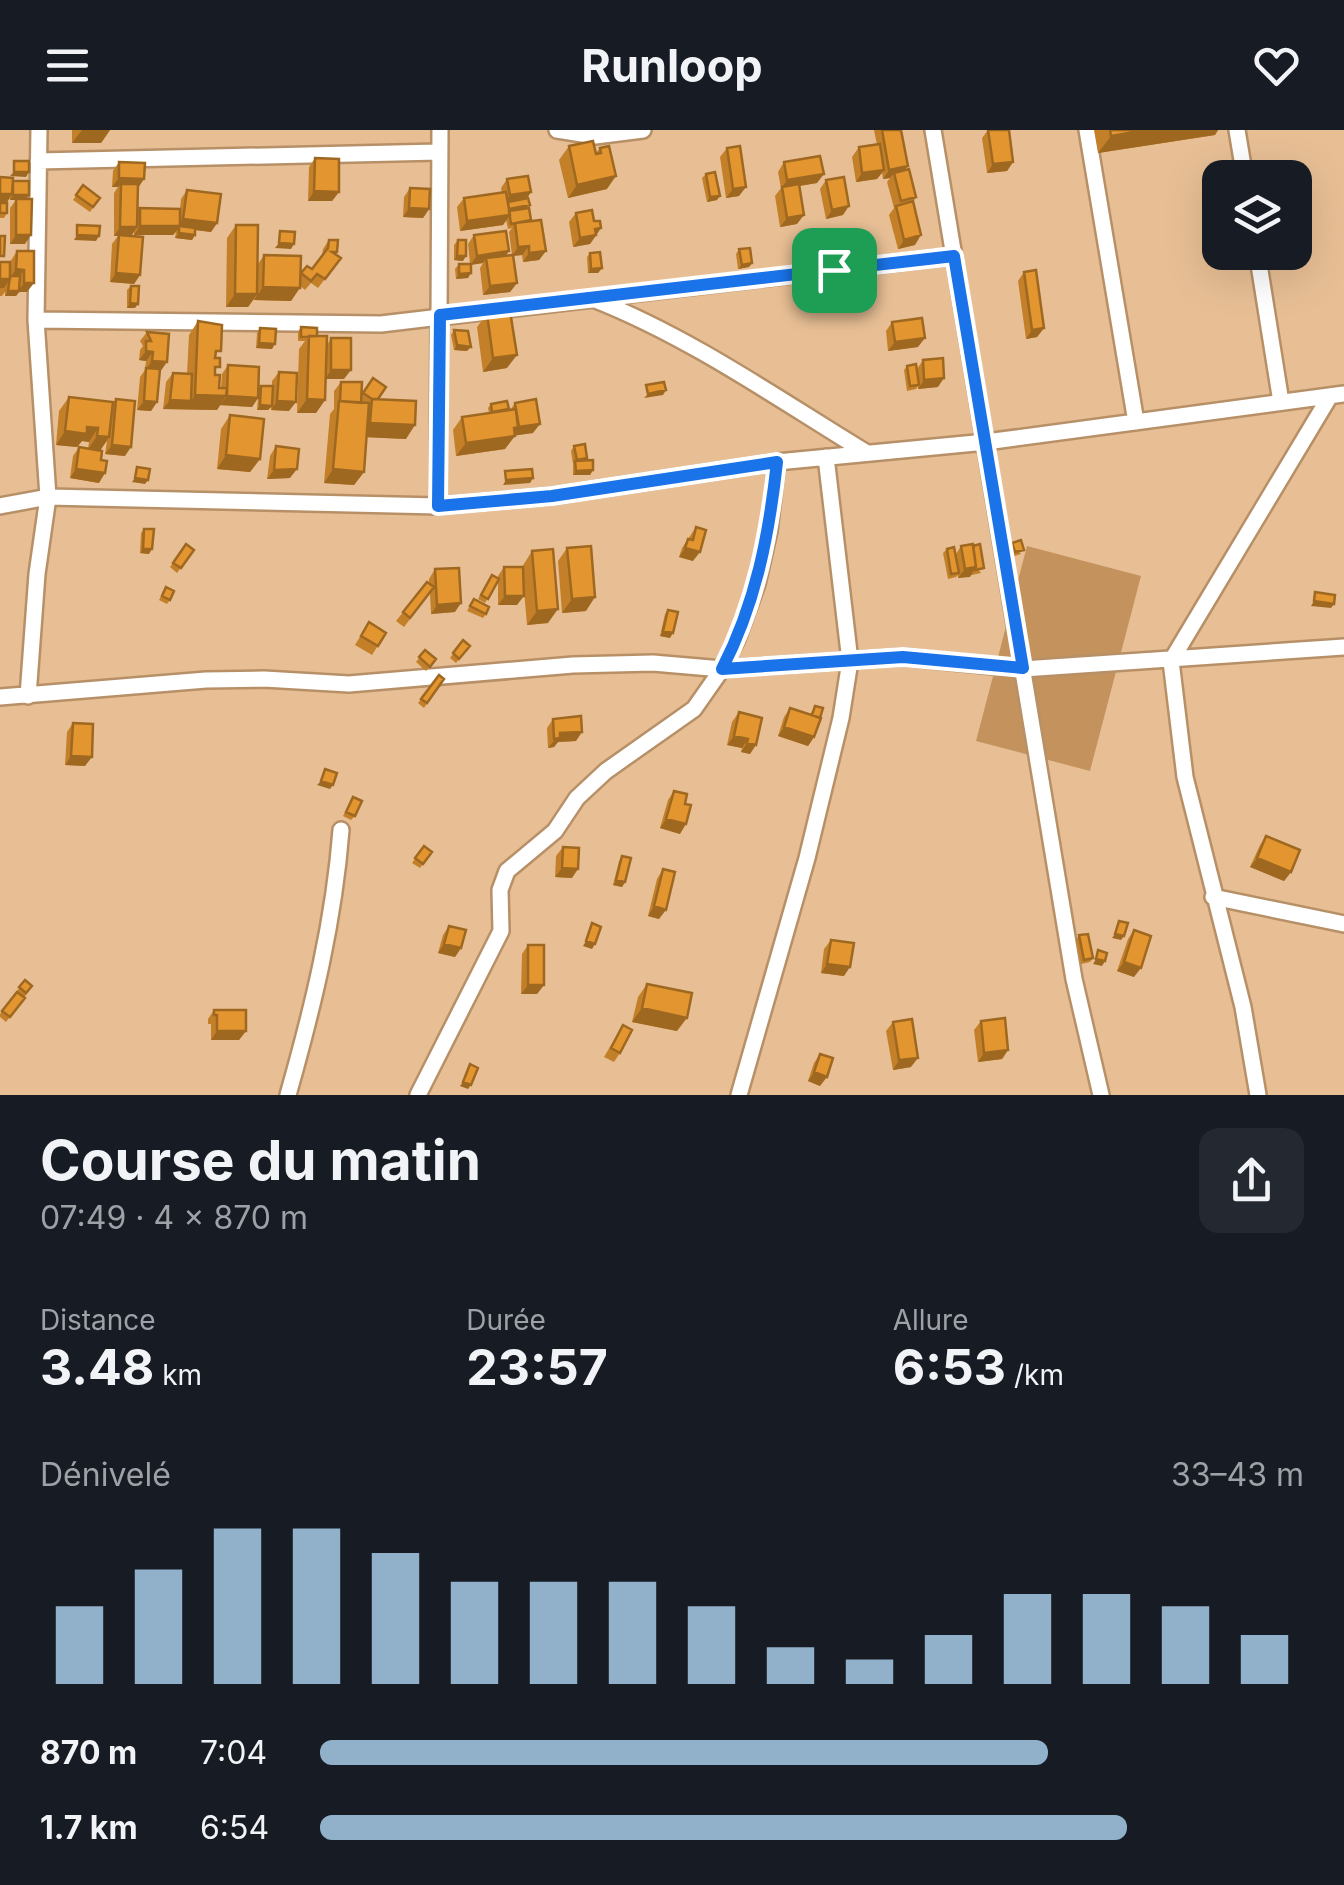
<!DOCTYPE html>
<html lang="fr">
<meta charset="utf-8">
<style>
:root{--surface:#171b24;--page:#242831;--text:#f1f3f6;--muted:#9ea1a6;--accent:#91b0c9}
body{margin:0;font-family:Inter,sans-serif;background:var(--page);color:var(--text);height:100vh;display:flex;flex-direction:column;font-size:38px;white-space:nowrap}
*{box-sizing:border-box;margin:0}
p{font-size:32px;color:var(--muted)}
.icon{flex:none;width:55px;height:55px;fill:none;stroke:currentColor;stroke-width:2;stroke-linecap:round;stroke-linejoin:round}
.map{position:relative;height:965px;overflow:hidden}
.sheet{display:flex;flex-direction:column;background:var(--surface);flex:1}
.sheet>*{flex:none}
.buttons{position:absolute;left:1202px;top:30px;display:grid;gap:20px}
.buttons a{display:grid;place-items:center;width:110px;height:110px;border-radius:20px;background:var(--surface);box-shadow:0 10px 40px #0002;font-size:50px}
.pin{position:absolute;display:grid;place-items:center;width:85px;height:85px;color:#fff;margin:-42px;border-radius:20px;box-shadow:0 5px 15px #0006}
.round{display:grid;place-items:center;flex:none;width:105px;height:105px;border-radius:20px;background:var(--page)}
.head{display:flex;align-items:center;justify-content:space-between;height:170px;padding:0 40px}
h1{font-size:55px;font-weight:700;line-height:75px}
.metrics{display:grid;grid-template-columns:repeat(3,1fr);gap:15px;height:170px;padding:10px 40px}
.metrics div{display:grid;align-content:center}
.metrics b{font-size:50px;font-weight:700}
.metrics small{font-size:28px;font-weight:400}
.metrics p{font-size:28px}
.chart{height:280px;padding:20px 40px}
.chart p{display:flex;justify-content:space-between}
.chart svg{width:100%;height:180px;margin-top:10px;stroke:var(--accent);stroke-width:6}
ul{padding:0 40px;list-style:none;font-size:32px}
li{display:grid;grid-template-columns:160px 120px 1fr;align-items:center;height:75px}
li i{height:25px;border-radius:12px;background:var(--accent)}
header{display:flex;justify-content:space-between;align-items:center;height:130px;padding:0 40px;background:var(--surface);font-size:45px;font-weight:700}
.map>svg:first-child{display:block}
.green{fill:#c4935d}
.lines{fill:none;stroke-linecap:round;stroke-linejoin:round}
.minor-casing{stroke:#b79067;stroke-width:20}
.minor{stroke:#fff;stroke-width:15}
.wall{fill:#c38028}
.shaded-wall{fill:#9f6821}
.building{fill:#e3952f;stroke:#9f6821;stroke-width:2.5}
.route-casing{stroke:#fff;stroke-width:20}
.route{stroke:#1a73e8;stroke-width:12}
</style>
<header><svg class="icon" aria-label="menu" viewBox="0 0 24 24"><path d="M4 6h16M4 12h16M4 18h16"/></svg>Runloop<svg class="icon" aria-label="heart" viewBox="0 0 24 24"><path d="M12 20l-8-8c-3-5 5-10 8-4 3-6 11-1 8 4z"/></svg></header>
<div class="map">
<svg width="1344" height="965" viewBox="0 0 1344 965">
<rect width="100%" height="100%" fill="#e8bf95"/>
<path class="green" d="M1027,416L1141,446L1090,641L976,611Z"/>
<g class="lines">
<defs>
<path id="minor" d="M557,0L595,6L643,0
M933,0L1074,849L1101,965
M1087,0L1136,292
M1237,0L1245,48
M38,31L439,22
M1257,122L1281,272
M596,168L954,126
M36,190L381,194L593,169C690,207 778,269 867,323
M0,376L48,367L438,376L552,366L777,332L986,312L1344,264
M438,376L440,0
M28,566L37,444L48,367L36,190L39,0
M0,567L206,550L264,549L349,554L573,535L653,533L722,539L903,527L1023,539L1344,517
M1213,767L1344,794
M288,965C313,877 334,791 341,700
M418,965L501,801L500,760L507,741L555,701L577,668L606,641L694,579L722,539L737,509L757,454L769,401L777,332
M739,965L807,728L841,588L850,531L826,327
M1258,965L1243,877L1185,647L1171,531L1330,266"/>
</defs>
<use href="#minor" class="minor-casing"/>
<use href="#minor" class="minor"/>
</g>
<path class="wall" d="M72,0H110L101,13H72Z
M874,0H901L905,40L916,67L913,72L915,115L898,119L889,85L894,78L887,52L890,48L883,49L882,43L877,49L856,52L852,27L859,17L877,15Z
M988,0L1013,32L1007,41L987,43L982,8Z
M1094,0H1218L1215,5L1098,23Z
M569,16L596,23L600,18L607,59L568,68L559,30Z
M727,18L739,66L726,68L720,27Z
M315,28L339,62L332,71H308L309,37Z
M119,32L138,58L137,83L140,78L180,79L181,69L187,60L217,93L211,102L195,100V105L192,110L175,108L176,102L173,105H134V102L131,106L140,145L134,154L110,152L112,114L118,106H114V63L118,57H112L113,41Z
M784,32L817,53L799,56L797,94L780,97L775,66L781,58L778,42Z
M706,44L717,70L707,72L702,48Z
M0,47L13,52L26,69L25,114H10V78L16,70H10V68L6,73L7,83L4,88H0Z
M507,49L531,62L526,69L527,78L531,90L546,121L539,130L523,132L522,125L513,126L517,153L510,162L483,165L480,138L483,133L471,135L468,148L456,149L455,139L459,134H470L468,114L474,105L509,121L506,126L512,125L509,102L512,98L508,99L506,90L503,95L460,101L457,77L464,68L502,63L501,58Z
M826,50L843,85L826,89L820,59Z
M83,55L100,68L90,82L73,70Z
M410,58L429,79L423,88L403,87L404,67Z
M576,83L594,91L601,98L590,114L573,117L569,92Z
M236,95L258,134L264,125L301,144L312,139L322,126L323,119L329,110L335,124L341,128L318,158L311,153L305,160L300,156L291,171L254,170V169L248,177H226L227,108Z
M0,106V132H10L17,121H34L27,162H19L16,166H5V162L2,166H0Z
M458,110L463,131L454,130V115Z
M739,119L752,133L749,137L738,139L736,124Z
M590,123L602,138L598,143H588L587,127Z
M1024,142L1044,198L1037,207L1026,209L1018,151Z
M131,156L135,178H127V160Z
M487,184L507,238L483,242L477,197Z
M198,191L216,228L215,244L219,258H221L222,244L228,235L258,260L261,256H272V251L279,242L289,281L271,280V277L268,280H257L258,268L252,277L220,275L217,280L163,279L166,252L173,243L187,244L189,205Z
M892,192L918,217L888,221L886,201Z
M301,197L317,206L327,215L331,208L344,249H326L325,270L316,283H297L299,219L305,211H298V202Z
M260,198L272,219L256,218L257,203Z
M454,200L467,221L454,220L451,205Z
M147,202L160,242L157,272L151,281L137,280L140,247L145,240L146,231L139,230L140,220L143,216L140,211Z
M923,230L938,257L918,259V256L916,259L907,261L904,240L907,236L917,239Z
M373,248L378,269L406,309L367,307L364,342L354,355L324,353L330,284L334,279V261L341,252L361,265Z
M69,267L113,274L116,269L125,326L105,324L107,311L100,320L99,353L70,348L73,326L79,317L88,319L89,312L82,311L77,317L56,315L59,281Z
M515,273L533,303L515,305L505,319L456,326L453,300L462,287L489,283L488,278L491,274L510,280Z
M230,285L260,329L250,342L217,339L221,299Z
M276,316L290,348L267,349L270,326Z
M574,316L587,328L585,330L593,340L590,345H573V334L571,321Z
M696,397L693,431L679,427L682,418Z
M144,399L149,424L140,423L141,403Z
M1012,413L1021,424L1011,427L1009,417Z
M186,414L194,420L177,443L170,437Z
M961,416L981,443L958,448V445L956,447L948,449L943,423L947,419L956,424Z
M567,418L586,481L562,483L558,431Z
M532,421L548,493L527,495L523,449L517,475H498V451L485,473L478,469L492,445L498,449V446L504,437H522Z
M435,439L455,482L431,484L430,463L404,497L396,491L427,452L429,453V449Z
M166,457L170,470L167,474L159,470Z
M471,474L486,484L483,488L467,481Z
M668,480L670,508L660,506L665,484Z
M369,492L386,503L372,525L355,515Z
M463,510L470,516L456,533L450,528Z
M425,520L436,529L426,541L416,532Z
M439,545L444,549L424,578L418,573Z
M815,576L814,607L808,616L778,606L784,587L790,578L810,585Z
M739,582L762,588L750,624L741,622L742,618L727,615L732,592Z
M553,589L576,611L558,612L554,617L548,618L547,598Z
M73,593L85,636L65,635L67,602Z
M674,661L680,704L660,698L668,670Z
M353,667L355,686L351,690L343,686Z
M1266,706L1291,742L1284,751L1250,737L1260,715Z
M424,716L432,722L420,738L412,733Z
M563,717L572,748L555,747L556,726Z
M622,726L625,752L622,757L613,755L619,731Z
M663,739L659,789L648,786L657,749Z
M449,796L461,818L455,827L438,823L443,805Z
M1134,800V847L1117,841L1128,809Z
M1079,805L1093,828L1090,832L1081,834L1076,810Z
M831,810L844,846L821,843L824,819Z
M528,815L544,855L537,864H521L522,824Z
M25,850L29,861L6,892L0,887V884Z
M647,854L677,901L632,892L638,867Z
M214,880L246,901L239,910H211V894H208V889Z
M981,891L1008,920L1002,929L978,932L974,900Z
M893,892L911,937L893,940L886,901Z
M623,895L620,923L614,932L604,927Z
M820,924V956L808,951L814,933Z"/>
<path class="shaded-wall" d="M82,0H110L101,13H72Z
M1146,0H1218L1215,5L1098,23L1111,6Z
M1013,32L1007,41L987,43L993,34Z
M908,36L901,45L894,43L890,48L883,49L889,40Z
M884,40L877,49L856,52L862,43Z
M14,42H29L26,47L10,46Z
M824,44L817,53L781,59L787,50Z
M616,46L607,59L568,68L577,55Z
M119,48L144,49L138,58L121,54L118,57H112Z
M746,57L739,66L726,68L733,59Z
M314,61L339,62L332,71H308Z
M531,62L525,71L503,74L510,65Z
M0,64H12L6,74L0,73Z
M13,65H29L26,70H10Z
M720,66L717,70L707,72L710,67Z
M849,76L843,85L826,89L832,80Z
M409,78L429,79L423,88L403,87Z
M510,85L503,95L460,101L467,91Z
M804,85L797,94L780,97L787,88Z
M183,89L217,93L211,102L179,98L173,105H134L140,96H178Z
M120,97H137L131,106H114Z
M601,98L590,114L573,117L580,108L595,99Z
M179,103L195,105L192,110L175,108Z
M16,105H31L25,114H10Z
M77,105L99,106L96,111L74,110Z
M921,105L915,115L898,119L904,110Z
M279,113L294,114L291,119L275,118Z
M529,116L522,125L512,126L518,117Z
M509,121L502,130L486,128L483,133L470,135L477,126Z
M546,121L539,130L523,132L529,123Z
M457,126H466L463,131L454,130Z
M752,133L749,137L738,139L742,135Z
M602,138L598,143H588L591,139Z
M16,139L24,140L18,149L10,148Z
M116,143L140,145L134,154L110,152Z
M471,143L468,148L456,149L459,144Z
M0,149H10L4,158H0Z
M24,153H34L27,162H19L16,166H5L8,161H18Z
M517,153L510,162L483,165L490,156Z
M263,157L300,158L291,171L254,170Z
M235,164H257L248,177H226Z
M130,173L138,174L135,178H127Z
M1044,198L1037,207L1026,209L1032,200Z
M925,208L918,217L888,221L895,212Z
M259,213L275,214L272,219L256,218Z
M457,215L471,217L467,221L454,220Z
M146,221L153,222L146,231L139,230Z
M517,225L507,238L483,242L493,228Z
M152,231L167,232L160,242L145,240Z
M331,240H351L344,249H325Z
M944,248L938,257L918,259L924,250Z
M666,260L663,265L644,268L648,264Z
M195,265L226,266L217,280L163,279L170,270L191,271Z
M227,266L258,268L252,277L220,275Z
M307,269L325,270L316,283H297Z
M144,271L157,272L151,281L137,280Z
M277,271L296,272L289,281L271,280Z
M260,275L272,276L268,280H257Z
M370,293L415,295L406,309L361,307Z
M540,294L533,303L512,306H515L505,319L456,326L466,313L514,298Z
M87,297L98,298L89,312L82,311L77,317L56,315L65,301Z
M97,306L109,307L100,321L88,319Z
M112,315L131,317L125,326L105,324Z
M226,325L260,329L250,342L217,339Z
M76,339L105,343L99,353L70,348Z
M297,339L290,348L267,349L274,340Z
M333,339L364,342L354,355L324,353Z
M593,340L590,345H573L576,341Z
M135,348L148,350L145,354L132,352Z
M533,348L530,353L503,355L506,350Z
M685,418L700,422L693,431L679,427Z
M143,419H152L149,424L140,423Z
M976,437L970,447L958,448L965,439Z
M505,466H524L517,475H498Z
M595,467L586,481L562,483L572,469Z
M1314,471L1334,474L1331,478L1311,476Z
M461,473L455,482L431,484L437,475Z
M558,479L548,493L527,495L537,481Z
M663,501L673,503L670,508L660,506Z
M784,597L814,607L808,616L778,606Z
M582,602L576,611L558,612L554,617L548,618L560,603Z
M734,606L748,609L742,618L727,615Z
M747,613L756,615L750,624L741,622Z
M71,626L92,627L85,636L65,635Z
M321,651L333,655L330,659L317,655Z
M666,689L686,694L680,704L660,698Z
M1257,728L1291,742L1284,751L1250,737Z
M562,738L578,739L572,748L555,747Z
M616,750L625,752L622,757L613,755Z
M654,776L666,780L659,789L648,786Z
M1115,804L1124,806L1121,810L1112,808Z
M586,811L595,814L592,819L583,816Z
M444,814L461,818L455,827L438,823Z
M1096,829L1105,831L1102,836L1093,834Z
M1124,832L1141,838L1134,847L1117,841Z
M827,834L850,837L844,846L821,843Z
M528,855H544L537,864H521Z
M642,878L687,888L677,901L632,892Z
M217,901H246L239,910H211Z
M1008,920L1002,929L978,932L984,923Z
M918,928L911,937L893,940L899,930Z
M814,942L827,947L820,956L808,951Z
M463,952L471,955L468,959L460,956Z"/>
<path class="building" d="M882,0H901L908,36L889,40Z
M988,0H1009L1013,32L993,34Z
M1110,0H1146L1111,6Z
M593,11L596,24L601,23L600,18L609,16L616,46L577,55L569,16Z
M880,14L884,40L862,43L859,17Z
M740,16L746,57L733,59L727,18Z
M820,26L824,44L787,50L784,32Z
M315,28L339,29V62L314,61Z
M14,31H29V42H14Z
M119,32L145,33L144,49L119,48Z
M909,39L916,67L901,71L894,43Z
M715,42L720,66L710,67L706,44Z
M528,46L531,62L510,65L507,49Z
M0,47L13,48L12,64H0Z
M844,47L849,76L832,80L826,50Z
M13,51H29V65H13Z
M121,54H138L137,97H120Z
M799,54L804,85L787,88L782,57Z
M83,55L100,68L93,77L76,65Z
M410,58L430,59L429,79L409,78Z
M187,60L221,64L217,93L183,89Z
M506,62L510,85L467,91L464,68Z
M528,68L530,75L509,79L508,72Z
M16,69H32L31,105H16Z
M913,71L921,105L904,110L896,76Z
M0,73H7V83H0Z
M140,78L180,79V96H140Z
M529,78L531,90L511,94L509,81Z
M592,80L594,91H600L601,98L595,99L596,105L580,108L576,83Z
M541,90L546,121L529,123V116L518,117L515,93Z
M77,95L100,96L99,106L77,105Z
M236,95H258L257,164H235Z
M179,96L195,98V105L179,103Z
M280,101L295,102L294,114L279,113Z
M506,101L509,121L477,126L474,105Z
M119,105L143,107L140,145L116,143Z
M0,106H5L4,126H0Z
M329,110H338L337,122H332L341,128L325,149L317,144L311,151L301,143L307,136L312,139L328,118Z
M458,110H466V126H457Z
M750,118L752,133L742,135L739,119Z
M17,121H34V153H24V140L16,139Z
M600,122L602,138L591,139L590,123Z
M264,125L301,126L300,158L263,157Z
M513,125L517,153L490,156L486,128Z
M0,132H10V149H0Z
M459,134H471V143L459,144Z
M1036,140L1044,198L1032,200L1024,142Z
M10,146H20L19,161H8Z
M131,156H139L138,174L130,173Z
M510,181L517,225L493,228L487,184Z
M922,188L925,208L895,212L892,192Z
M198,191L222,195L221,221H216L215,228H220V237H215V245H220L219,258H227L226,266L195,265Z
M301,197L317,198V206L301,207Z
M260,198L276,199L275,214L259,213Z
M454,200L468,201L471,217L457,215Z
M147,202L169,204L167,232L152,231L153,222L146,221V211H151Z
M309,206H327L325,270L307,269Z
M331,208H351V240H331Z
M943,228L944,248L924,250L923,230Z
M916,234L919,255L910,256L907,236Z
M228,235L259,237L258,268L227,266Z
M146,238L160,239L157,272L144,271Z
M279,242L297,243L296,272L277,271Z
M173,243L192,244L191,271L170,270Z
M373,248L386,257L378,269H372L363,263Z
M341,252H362L361,273L340,271Z
M664,252L666,260L648,264L646,255Z
M261,256H273L272,276L260,275Z
M69,267L113,272L109,307L97,306L98,298L87,297V304L65,301Z
M116,269L135,271L131,317L112,315Z
M372,269L416,271L415,295L370,293Z
M536,269L540,294L518,297L515,273Z
M339,271L369,273L364,342L333,339Z
M507,271L509,279L492,282L491,274Z
M516,279L519,297L514,298L515,306L466,313L462,287Z
M230,285L264,289L260,329L226,325Z
M585,314L587,328L577,330L574,316Z
M276,316L299,319L297,339L274,340Z
M79,317L102,321L101,330L107,331L105,343L76,339Z
M593,330V340L576,341L575,331Z
M137,337L150,339L148,350L135,348Z
M532,339L533,348L506,350L505,341Z
M696,397L706,400L700,422L685,418L688,409L693,410Z
M144,399H154L152,419H143Z
M1021,410L1024,420L1015,422L1012,413Z
M186,414L194,420L181,438L173,433Z
M973,414L976,437L965,439L961,416Z
M980,414L984,438L975,440L974,438L976,437L973,416Z
M591,416L595,467L572,469L567,418Z
M954,417L959,443L951,444L947,419Z
M553,419L558,479L537,481L532,421Z
M504,437H523L524,466H505Z
M459,438L461,473L437,475L435,439Z
M492,445L499,449L488,469L481,465Z
M427,452L434,457L410,488L403,482Z
M166,457L174,461L170,470L162,466Z
M1315,462L1335,465L1334,474L1314,471Z
M474,469L489,477L486,484L470,476Z
M668,480L678,482L673,503L663,501Z
M369,492L386,503L378,516L361,506Z
M463,510L470,516L459,529L453,523Z
M425,520L436,529L430,537L419,527Z
M439,545L444,549L427,573L421,569Z
M815,576L823,578L820,588L812,585Z
M790,578L821,588L814,607L784,597Z
M739,582L762,588L756,615L747,613L748,609L734,606Z
M581,586L582,602L560,603V608L554,609L553,589Z
M73,593L93,594L92,627L71,626Z
M325,639L337,643L333,655L321,651Z
M674,661L687,664L685,674L691,675L686,694L666,689Z
M353,667L362,671L355,686L346,682Z
M1266,706L1300,720L1291,742L1257,728Z
M424,716L432,722L423,734L415,728Z
M563,717L579,718L578,739L562,738Z
M622,726L631,728L625,752L616,750Z
M663,739L675,742L666,780L654,776Z
M1119,791L1128,793L1124,806L1115,804Z
M592,793L601,797L595,814L586,811Z
M449,796L466,800L461,818L444,814Z
M1134,800L1151,806L1141,838L1124,832Z
M1088,804L1093,828L1084,830L1079,805Z
M831,810L854,813L850,837L827,834Z
M528,815H544V855H528Z
M1098,820L1107,823L1105,831L1096,829Z
M25,850L32,856L26,863L19,857Z
M647,854L692,863L687,888L642,878Z
M17,862L25,868L10,887L2,881Z
M214,880H246V901H217V885H214Z
M1005,888L1008,920L984,923L981,891Z
M912,889L918,928L899,930L893,892Z
M623,895L632,900L620,923L611,918Z
M820,924L833,928L827,947L814,942Z
M470,934L478,938L471,955L463,952Z"/>
<g class="lines">
<defs>
<path id="route" d="M954,126L1023,538L903,527L722,539C756,473 769,405 777,332L552,366L438,376L440,185Z"/>
</defs>
<use href="#route" class="route-casing"/>
<use href="#route" class="route"/>
</g>
</svg>
<div class="buttons">
<a><svg class="icon" aria-label="layers" viewBox="0 0 24 24"><path d="M12 4l9 5-9 5-9-5zM3 14l9 5 9-5"/></svg></a>
</div>
<div class="pin" style="left:834px;top:140px;background:#1e9e55"><svg class="icon" aria-label="arrive" viewBox="0 0 24 24"><path d="M6 21V4h12l-3 4 3 4H6"/></svg></div>
</div>
<section class="sheet">
<div class="head"><div><h1>Course du matin</h1><p>07:49 · 4 × 870 m</p></div><a class="round"><svg class="icon" aria-label="share" viewBox="0 0 24 24"><path d="M12 15V3M7 8l5-5 5 5M5 13v7h14v-7"/></svg></a></div>
<div class="metrics">
<div><p>Distance</p><b>3.48<small> km</small></b></div>
<div><p>Durée</p><b>23:57</b></div>
<div><p>Allure</p><b>6:53<small> /km</small></b></div>
</div>
<div class="chart"><p><span>Dénivelé</span>33–43 m</p>
<svg viewBox="0 0 160 44" preserveAspectRatio="none"><path d="M5 44V25M15 44V16M25 44V6M35 44V6M45 44V12M55 44V19M65 44V19M75 44V19M85 44V25M95 44V35M105 44V38M115 44V32M125 44V22M135 44V22M145 44V25M155 44V32"/></svg>
</div>
<ul>
<li><b>870 m</b>7:04<i style="width:74%"></i></li>
<li><b>1.7 km</b>6:54<i style="width:82%"></i></li>
</ul>
</section>
